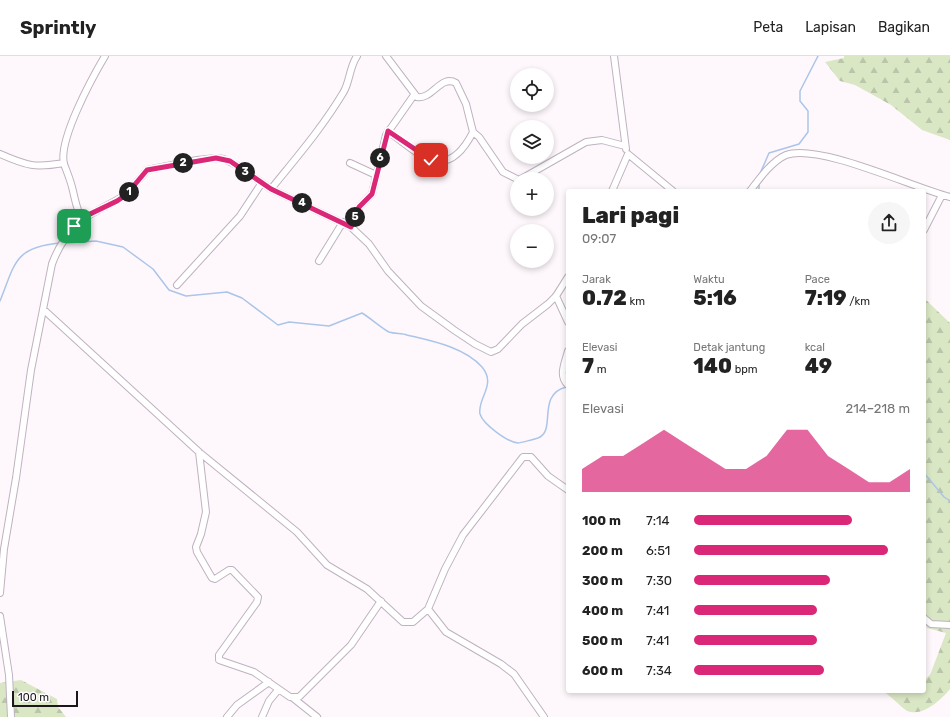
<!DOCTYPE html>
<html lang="id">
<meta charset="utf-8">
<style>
:root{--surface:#fff;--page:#f6f6f6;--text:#222;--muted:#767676;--line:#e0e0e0;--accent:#db2777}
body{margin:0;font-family:Rubik,sans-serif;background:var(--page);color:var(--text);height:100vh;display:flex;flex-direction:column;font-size:15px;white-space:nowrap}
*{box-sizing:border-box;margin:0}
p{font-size:13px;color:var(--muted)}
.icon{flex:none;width:22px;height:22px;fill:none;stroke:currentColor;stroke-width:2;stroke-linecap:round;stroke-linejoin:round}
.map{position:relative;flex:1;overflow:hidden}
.details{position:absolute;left:566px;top:133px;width:360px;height:504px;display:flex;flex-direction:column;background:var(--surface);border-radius:4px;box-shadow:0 2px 6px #0003}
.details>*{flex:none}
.controls{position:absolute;left:510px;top:12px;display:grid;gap:8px}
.controls a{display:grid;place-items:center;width:44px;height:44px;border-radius:50%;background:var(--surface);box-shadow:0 2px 6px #0003;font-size:20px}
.scale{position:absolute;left:12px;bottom:10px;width:66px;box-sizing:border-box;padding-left:4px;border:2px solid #1b171b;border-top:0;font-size:11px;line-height:14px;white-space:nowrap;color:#1b171b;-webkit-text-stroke:3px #fff;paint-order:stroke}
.pin{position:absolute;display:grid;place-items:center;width:34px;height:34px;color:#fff;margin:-17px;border-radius:8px;box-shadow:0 2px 6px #0006}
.km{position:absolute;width:20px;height:20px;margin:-10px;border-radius:50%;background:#222;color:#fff;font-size:11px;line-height:20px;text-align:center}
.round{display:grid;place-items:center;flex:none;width:42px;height:42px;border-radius:21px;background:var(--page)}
.headline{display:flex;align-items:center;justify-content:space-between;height:68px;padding:0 16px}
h1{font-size:22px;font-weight:800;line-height:30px}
.stats{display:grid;grid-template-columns:repeat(3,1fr);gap:6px;height:68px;padding:4px 16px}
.stats div{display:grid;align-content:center}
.stats b{font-size:20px;font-weight:800}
.stats small{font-size:11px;font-weight:400}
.stats p{font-size:11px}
.chart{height:112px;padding:8px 16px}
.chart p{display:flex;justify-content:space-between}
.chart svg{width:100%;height:72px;margin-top:4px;fill:var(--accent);opacity:.7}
ul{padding:0 16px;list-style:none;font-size:13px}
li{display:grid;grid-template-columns:64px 48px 1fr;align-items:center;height:30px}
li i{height:10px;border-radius:5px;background:var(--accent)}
header{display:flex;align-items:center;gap:24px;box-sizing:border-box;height:56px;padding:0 20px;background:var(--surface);border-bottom:1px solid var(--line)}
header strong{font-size:19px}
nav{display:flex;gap:22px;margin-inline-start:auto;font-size:14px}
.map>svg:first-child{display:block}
.forest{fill:url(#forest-firs)}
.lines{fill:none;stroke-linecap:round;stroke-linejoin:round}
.stream{stroke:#abc5e9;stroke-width:1.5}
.minor-casing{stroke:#bfb2bf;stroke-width:8}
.minor{stroke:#fff;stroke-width:6}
.route-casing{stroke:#fff;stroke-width:8}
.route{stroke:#db2777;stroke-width:5}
</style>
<header>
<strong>Sprintly</strong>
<nav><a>Peta</a><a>Lapisan</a><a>Bagikan</a></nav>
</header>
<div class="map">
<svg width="950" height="661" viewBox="0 0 950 661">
<defs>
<pattern id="forest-firs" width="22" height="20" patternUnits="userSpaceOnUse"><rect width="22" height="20" fill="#dae7c5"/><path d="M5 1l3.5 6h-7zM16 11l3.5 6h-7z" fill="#bac5a9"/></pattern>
</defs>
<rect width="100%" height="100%" fill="#fef8fd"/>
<path class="forest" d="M844,0H950V84L922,74L891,49L855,29L840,25L825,6L844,2Z
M924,242L950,267V633C941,644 923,661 907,655C898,649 892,640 882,635H924V624L930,619L946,577L927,572L924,566Z
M21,624L57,643L58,651L66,661H0V627Z"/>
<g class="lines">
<path class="stream" d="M759,120L769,97L799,88L808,76V55L800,45V35L818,0
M759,126V135
M64,187L96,185L123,191L153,213L169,234L186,240L227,236L242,242L278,269L289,266L329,270L362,257C369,261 384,274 389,276C395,278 402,277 407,279C432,285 464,291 482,311C497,329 477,342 480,358C483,368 507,386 518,387C520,387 535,383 538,382C557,375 536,339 566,331
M0,245C15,208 14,191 60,187
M924,417L944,441L950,445"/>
<defs>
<path id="minor" d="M386,0L417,41C432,44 441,18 456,27L466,48L473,76L479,81L503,116L517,123
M614,0L626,93
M388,75C422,101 447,127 473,76
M0,98C27,110 35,112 64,107
M350,107L376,119
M521,123L586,86L602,84L625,90
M271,133C296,102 322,72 343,37C350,26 349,12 357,0
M612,135L628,98L673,135
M750,135C759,123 772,105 786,99C819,87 914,132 950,141
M82,163L126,139L147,114L197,104L216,102L224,103L236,109L271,133L351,171L369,188L388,215L421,250L454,274L475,288L491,296L498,293L522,268L548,248L556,240L568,221
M351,171L359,151L372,138L386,79L414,39
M924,174L942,139
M319,205L343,166
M177,229L240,160L261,128
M556,240L568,266
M44,254L199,396L297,476L327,509L367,533L403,566H413L428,553L446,576L501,608L514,618L544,661
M568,295C565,307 558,320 568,329
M199,396L206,456L201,478L196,491L197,496L212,522L215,523L229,514H232L258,541L257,546L219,599V604L254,616L290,641H299L351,589L381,545
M0,537L4,493L16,422L31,314L52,208C59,189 68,177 82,163C76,153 75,142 72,131C70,123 67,116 64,108C58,84 92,22 105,0
M428,553L445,513L463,479L523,401H531L548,420L568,434
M0,560L9,619L11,661
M924,562L931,568L950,569
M293,642L317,661
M227,661L237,649L269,626
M262,661L269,645L278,634"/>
</defs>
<use href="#minor" class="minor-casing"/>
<use href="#minor" class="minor"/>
</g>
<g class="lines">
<defs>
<path id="route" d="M74,170L88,159L117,145L126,139L147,114L216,102L230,105L271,133L351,171L359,151L372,138L388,75L431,104"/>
</defs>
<use href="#route" class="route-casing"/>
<use href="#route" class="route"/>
</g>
</svg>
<div class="controls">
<a><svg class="icon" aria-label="locate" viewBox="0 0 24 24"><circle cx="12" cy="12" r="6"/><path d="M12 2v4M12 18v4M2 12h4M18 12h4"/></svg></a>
<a><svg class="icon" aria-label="layers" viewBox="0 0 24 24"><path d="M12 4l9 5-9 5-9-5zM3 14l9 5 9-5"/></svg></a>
<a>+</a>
<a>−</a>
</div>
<div class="scale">100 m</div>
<div class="pin" style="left:74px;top:170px;background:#1e9e55"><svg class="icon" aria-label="arrive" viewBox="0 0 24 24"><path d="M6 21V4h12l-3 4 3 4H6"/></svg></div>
<div class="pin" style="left:431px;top:104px;background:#d93025"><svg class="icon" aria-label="check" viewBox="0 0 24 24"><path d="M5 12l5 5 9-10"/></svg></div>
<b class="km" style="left:129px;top:136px">1</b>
<b class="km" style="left:183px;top:107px">2</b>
<b class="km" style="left:245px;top:116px">3</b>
<b class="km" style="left:302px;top:147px">4</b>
<b class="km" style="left:355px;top:161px">5</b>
<b class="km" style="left:380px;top:102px">6</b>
<section class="details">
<div class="headline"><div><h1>Lari pagi</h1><p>09:07</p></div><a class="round"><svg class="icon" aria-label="share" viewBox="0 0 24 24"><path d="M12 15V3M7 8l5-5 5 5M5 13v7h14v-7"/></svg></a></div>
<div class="stats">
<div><p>Jarak</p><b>0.72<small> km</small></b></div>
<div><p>Waktu</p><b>5:16</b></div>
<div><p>Pace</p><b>7:19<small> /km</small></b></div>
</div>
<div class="stats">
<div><p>Elevasi</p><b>7<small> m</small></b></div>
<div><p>Detak jantung</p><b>140<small> bpm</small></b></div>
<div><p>kcal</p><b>49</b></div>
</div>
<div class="chart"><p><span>Elevasi</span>214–218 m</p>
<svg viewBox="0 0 160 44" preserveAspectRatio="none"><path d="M0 44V30L10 22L20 22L30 14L40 6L50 14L60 22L70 30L80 30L90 22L100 6L110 6L120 22L130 30L140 38L150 38L160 30V44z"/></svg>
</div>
<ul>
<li><b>100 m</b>7:14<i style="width:73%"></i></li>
<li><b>200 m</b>6:51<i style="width:90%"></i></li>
<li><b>300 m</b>7:30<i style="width:63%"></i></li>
<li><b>400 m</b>7:41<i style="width:57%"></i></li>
<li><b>500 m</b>7:41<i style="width:57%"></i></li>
<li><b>600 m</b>7:34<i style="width:60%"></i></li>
</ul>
</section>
</div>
